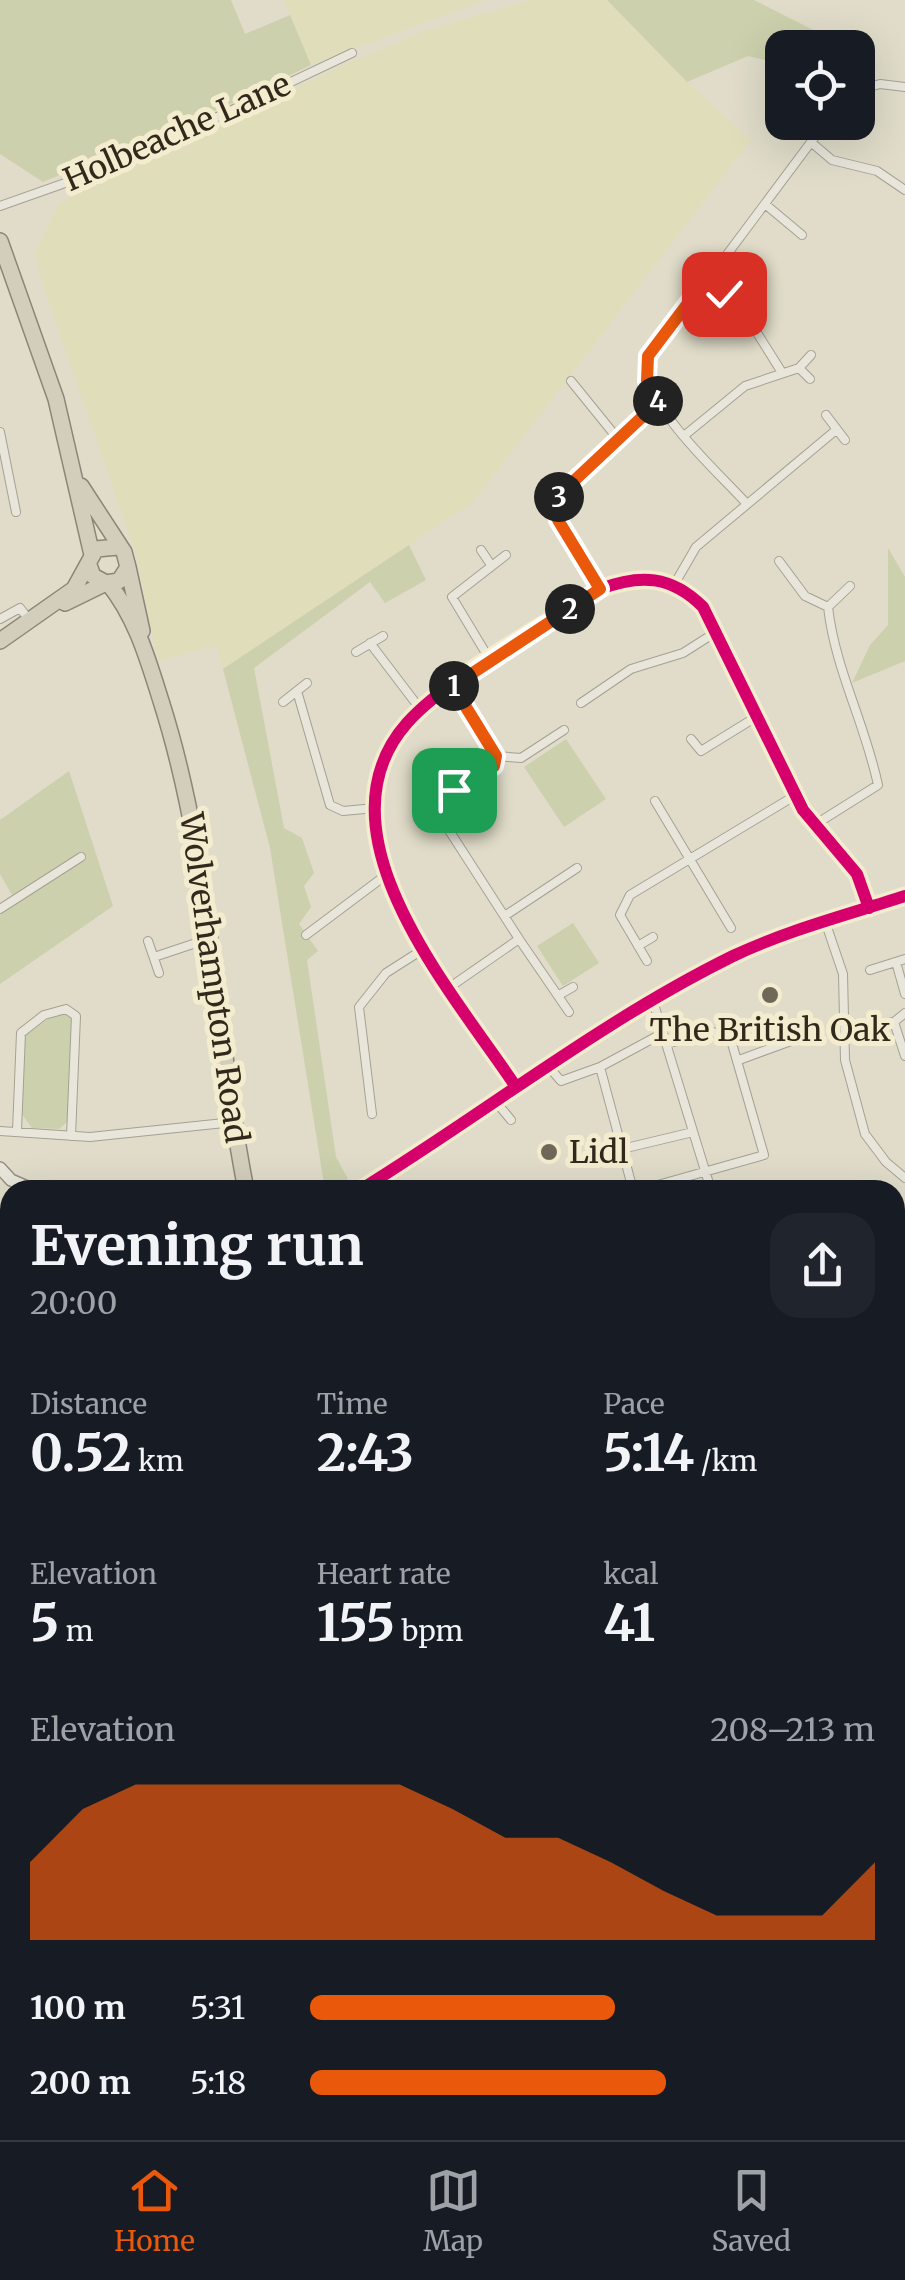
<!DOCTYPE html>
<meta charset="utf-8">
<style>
:root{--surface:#171b24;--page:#20242c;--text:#f1f3f6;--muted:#9ea1a6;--line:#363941;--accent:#ea580c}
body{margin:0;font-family:Merriweather,serif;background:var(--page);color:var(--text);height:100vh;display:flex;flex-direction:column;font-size:38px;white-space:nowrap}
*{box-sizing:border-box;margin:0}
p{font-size:32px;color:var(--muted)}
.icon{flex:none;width:55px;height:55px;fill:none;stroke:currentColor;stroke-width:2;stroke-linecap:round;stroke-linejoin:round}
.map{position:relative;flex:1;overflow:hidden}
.panel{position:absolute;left:0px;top:1180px;width:905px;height:960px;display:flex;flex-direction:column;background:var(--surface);border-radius:30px 30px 0 0;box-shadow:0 10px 40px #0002}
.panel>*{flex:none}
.fabs{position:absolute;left:765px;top:30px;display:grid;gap:20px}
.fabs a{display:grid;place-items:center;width:110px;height:110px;border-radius:20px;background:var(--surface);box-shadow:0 10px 40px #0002;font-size:50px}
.pin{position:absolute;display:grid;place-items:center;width:85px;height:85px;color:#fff;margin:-42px;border-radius:20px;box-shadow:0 5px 15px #0006}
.km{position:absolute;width:50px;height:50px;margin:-25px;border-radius:50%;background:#222;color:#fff;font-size:28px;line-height:50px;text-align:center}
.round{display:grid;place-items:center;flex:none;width:105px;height:105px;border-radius:30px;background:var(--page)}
.head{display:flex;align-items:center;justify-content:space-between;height:170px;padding:0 30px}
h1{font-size:55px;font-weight:700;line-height:75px}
.figures{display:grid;grid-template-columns:repeat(3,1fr);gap:15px;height:170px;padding:10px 30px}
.figures div{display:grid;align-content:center}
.figures b{font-size:50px;font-weight:700}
.figures small{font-size:28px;font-weight:400}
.figures p{font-size:28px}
.chart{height:280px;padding:20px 30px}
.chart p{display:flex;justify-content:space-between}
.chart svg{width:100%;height:180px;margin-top:10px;fill:var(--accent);opacity:.7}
ul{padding:0 30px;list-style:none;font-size:32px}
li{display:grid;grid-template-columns:160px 120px 1fr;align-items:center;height:75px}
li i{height:25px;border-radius:12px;background:var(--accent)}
.dock{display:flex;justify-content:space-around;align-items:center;height:140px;border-top:2px solid var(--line);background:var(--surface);font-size:28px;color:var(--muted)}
.dock a{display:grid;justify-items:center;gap:5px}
.dock .selected{color:var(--accent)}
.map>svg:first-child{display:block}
.farmland{fill:#e0ddba}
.green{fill:#ccd0ac}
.water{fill:#b5c6bd}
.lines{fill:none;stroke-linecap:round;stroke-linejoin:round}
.stream{stroke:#b5c6bd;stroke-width:2.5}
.street-casing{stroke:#a5a093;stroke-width:10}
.secondary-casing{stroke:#959083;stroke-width:14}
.highway-casing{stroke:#8b8679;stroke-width:18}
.street{stroke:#e8e6db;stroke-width:8}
.secondary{stroke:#e8e6db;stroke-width:11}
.highway{stroke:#d3cdbb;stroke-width:15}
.cycleway-casing{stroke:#f3ecce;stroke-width:19}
.cycleway{stroke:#d6006c;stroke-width:12}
.route-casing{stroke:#fff;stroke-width:20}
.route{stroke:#ea580c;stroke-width:12}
.poi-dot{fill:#6f6859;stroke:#f3ecce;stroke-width:4}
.labels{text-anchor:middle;stroke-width:10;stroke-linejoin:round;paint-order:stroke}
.street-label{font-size:32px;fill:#32291c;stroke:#f3ecce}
.poi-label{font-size:32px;fill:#32291c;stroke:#f3ecce}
</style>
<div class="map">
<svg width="905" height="2140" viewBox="0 0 905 2140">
<rect width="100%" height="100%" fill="#e0dcc9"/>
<path class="farmland" d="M284,0H485L311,65Z
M533,0H607L674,70L751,140L474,501L223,669L217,645L158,661L137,558L41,279L35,251L59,203L339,67L427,30Z"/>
<path class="green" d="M0,0H231L245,34L290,15L311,65L226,106L43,182L0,154Z
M607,0H754L819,33L817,47L782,48V64L748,56L687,82Z
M409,545L426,580L385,603L370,582L254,668L284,828L302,838L314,873L304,886L311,907L299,924L318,951L307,960L336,1157L348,1179L334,1190H325L270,848L223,669Z
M888,548L905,577V661L852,683L870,645L888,625Z
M566,739L606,799L564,827L524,767Z
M69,771L113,906L0,984V904L12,895L0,874V820Z
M573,923L599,963L563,986L537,946Z
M60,1011L71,1013L72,1019L68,1121L59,1129L32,1128L21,1113L24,1036Z"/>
<path class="water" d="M895,1560L905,1567V1638L895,1629Z"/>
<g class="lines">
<path class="stream" d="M0,1496L10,1491"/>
<defs>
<path id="street" d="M858,90L880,84L905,87
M812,143L832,160L877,171L905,190
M765,204L802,235
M0,206L116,165L352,53
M704,282L742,309L781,371
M799,368L810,379
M571,381L618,439
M826,415L845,440
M0,432L16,512
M685,435L745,386L799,368L811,355
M746,503C716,470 646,409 646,363L826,122
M481,550L491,565
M779,561L805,596L828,607L850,586
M674,585L696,547L836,430
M600,589C582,560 544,522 564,487L659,402
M0,619L20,608L30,621
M370,643L421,710
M356,652L383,636
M490,660L452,597L506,555
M453,687L496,756
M297,691L330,805L343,811L375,808
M283,702L307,683
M581,703L631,669L683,653L716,632
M691,739L701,751L756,717
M454,790L494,766L496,756L521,758L564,730
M655,801L731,928
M445,824L519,939
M816,824L878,785C865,723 835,669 828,607
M0,909L81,857
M506,915L577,868
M825,921L843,974L845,1060L865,1134L886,1162L905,1178
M306,935L386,875
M148,941L159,973
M638,946L653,937
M154,957L211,938
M647,961L620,915L630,895L796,795
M896,962L905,994
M870,970L905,959
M450,987L519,939L569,1012
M559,995L573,987
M653,1001L711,1190
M894,1022L905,1056
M845,1032L894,1022L905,1013
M739,1060L791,1041
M548,1066L561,1081L600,1067
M516,1087C456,996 310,833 407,723C448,677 545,626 600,589C640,574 671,575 703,607L803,810L857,874L869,908
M496,1102L511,1120
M372,1114L359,1007L386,973L422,950
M0,1131L90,1137L234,1122
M17,1131L21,1033L44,1015L66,1009L76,1016L71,1136
M622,1149L693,1132
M633,1190L600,1067L663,1033
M640,1190L764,1155L731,1040L713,1032L666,1044
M0,1250L10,1256
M895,1267L905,1266
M0,1443L10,1436
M895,1678L905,1680
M0,1747L10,1739
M899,1853L905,1822
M0,1929L10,1982
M0,2074L10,2072
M46,2130L50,2140
M147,2130L151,2140
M284,2130L286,2140
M551,2130L553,2140
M887,2130L888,2140
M15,2140L22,2130"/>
<path id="secondary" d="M0,1168L11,1180L34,1190
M360,1190C485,1113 601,1021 733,956C788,930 847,915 905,896"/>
<path id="highway" d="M0,241L56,399L92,555
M81,486L124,552L128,567L119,581L106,583L93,576L89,565
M128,567L142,631
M108,583C136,617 148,660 161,701C212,861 214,1026 246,1190
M65,603L106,583
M0,641L74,589L96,549L118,547
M393,2130L396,2140"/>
</defs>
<use href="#street" class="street-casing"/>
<use href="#secondary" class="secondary-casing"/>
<use href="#highway" class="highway-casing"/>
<use href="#street" class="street"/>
<use href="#secondary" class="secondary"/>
<use href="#highway" class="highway"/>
<defs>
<path id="cycleway" d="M516,1087C456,996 310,833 407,723C448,677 545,626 600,589C640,574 671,575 703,607L803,810L857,874L869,908
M360,1190C485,1113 601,1021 733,956C788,930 847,915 905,896"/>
</defs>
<use href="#cycleway" class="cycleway-casing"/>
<use href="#cycleway" class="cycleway"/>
</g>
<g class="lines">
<defs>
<path id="route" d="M454,790L494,766L496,756L453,686L600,589L558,520L560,494L658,402L647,381L648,356L704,282L724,294"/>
</defs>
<use href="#route" class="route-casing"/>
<use href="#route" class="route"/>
</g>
<g class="poi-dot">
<circle cx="770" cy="995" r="10"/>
<circle cx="549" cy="1152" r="10"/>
</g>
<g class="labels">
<g class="street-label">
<text transform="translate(177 132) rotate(-24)" y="11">Holbeache Lane</text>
<text transform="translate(214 978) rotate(82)" y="11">Wolverhampton Road</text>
</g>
<g class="poi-label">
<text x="770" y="1041">The British Oak</text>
<text x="569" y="1163" text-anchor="start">Lidl</text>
</g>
</g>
</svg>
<div class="fabs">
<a><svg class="icon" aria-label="locate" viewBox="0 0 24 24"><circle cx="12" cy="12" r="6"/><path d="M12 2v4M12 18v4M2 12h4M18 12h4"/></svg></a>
</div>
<div class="pin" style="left:454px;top:790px;background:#1e9e55"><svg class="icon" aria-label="arrive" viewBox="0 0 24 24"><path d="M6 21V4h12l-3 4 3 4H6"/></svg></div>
<div class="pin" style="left:724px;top:294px;background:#d93025"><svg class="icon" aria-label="check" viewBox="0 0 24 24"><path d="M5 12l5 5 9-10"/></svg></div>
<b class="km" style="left:454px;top:686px">1</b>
<b class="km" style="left:570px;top:609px">2</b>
<b class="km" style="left:559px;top:497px">3</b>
<b class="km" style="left:658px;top:401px">4</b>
<section class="panel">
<div class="head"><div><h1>Evening run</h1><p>20:00</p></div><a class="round"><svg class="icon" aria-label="share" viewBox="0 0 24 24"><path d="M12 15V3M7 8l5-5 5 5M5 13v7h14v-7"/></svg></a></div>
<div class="figures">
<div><p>Distance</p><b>0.52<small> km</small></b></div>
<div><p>Time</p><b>2:43</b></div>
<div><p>Pace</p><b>5:14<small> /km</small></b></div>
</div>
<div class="figures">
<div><p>Elevation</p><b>5<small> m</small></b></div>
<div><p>Heart rate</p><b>155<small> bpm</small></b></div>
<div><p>kcal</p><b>41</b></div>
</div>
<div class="chart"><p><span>Elevation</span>208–213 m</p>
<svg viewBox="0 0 160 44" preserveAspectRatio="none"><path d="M0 44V25L10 12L20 6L30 6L40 6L50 6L60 6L70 6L80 12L90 19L100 19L110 25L120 32L130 38L140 38L150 38L160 25V44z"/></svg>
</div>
<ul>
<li><b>100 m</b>5:31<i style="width:54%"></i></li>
<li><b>200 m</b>5:18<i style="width:63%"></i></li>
</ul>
</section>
</div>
<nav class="dock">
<a class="selected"><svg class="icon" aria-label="home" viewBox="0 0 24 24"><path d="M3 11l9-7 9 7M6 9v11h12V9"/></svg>Home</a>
<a><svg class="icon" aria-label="map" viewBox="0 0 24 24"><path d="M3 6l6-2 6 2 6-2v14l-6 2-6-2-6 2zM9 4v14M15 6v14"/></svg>Map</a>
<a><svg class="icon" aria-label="saved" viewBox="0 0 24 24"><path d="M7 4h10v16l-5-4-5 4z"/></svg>Saved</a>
</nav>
